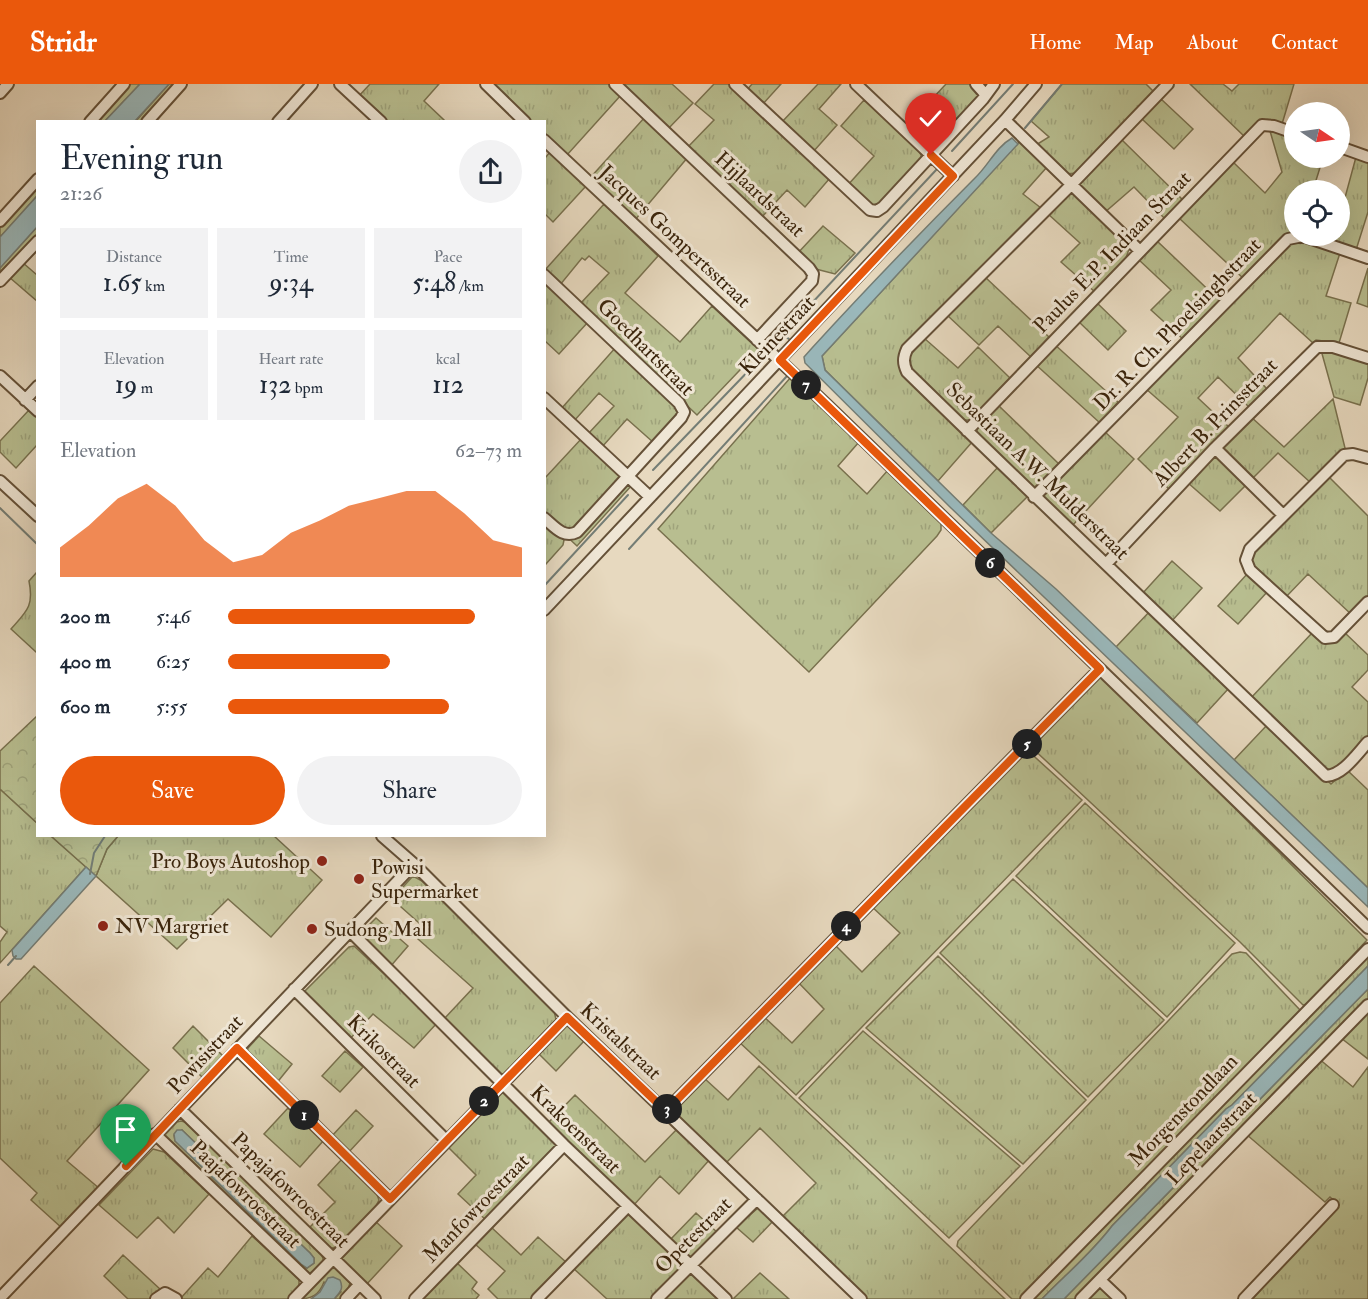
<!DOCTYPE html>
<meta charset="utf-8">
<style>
:root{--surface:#fff;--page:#f2f2f3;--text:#1f2937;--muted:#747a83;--accent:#ea580c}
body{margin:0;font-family:"IM FELL Double Pica",serif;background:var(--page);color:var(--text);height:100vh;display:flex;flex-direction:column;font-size:22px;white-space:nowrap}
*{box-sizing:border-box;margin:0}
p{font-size:20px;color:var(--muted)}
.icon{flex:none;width:33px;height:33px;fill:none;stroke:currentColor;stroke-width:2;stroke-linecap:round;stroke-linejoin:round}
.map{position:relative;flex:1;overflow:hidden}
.drawer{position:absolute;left:36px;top:36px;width:510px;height:717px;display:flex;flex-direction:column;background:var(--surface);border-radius:0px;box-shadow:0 6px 24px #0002}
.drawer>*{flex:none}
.needle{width:39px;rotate:103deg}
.tools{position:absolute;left:1284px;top:18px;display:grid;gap:12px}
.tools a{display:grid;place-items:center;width:66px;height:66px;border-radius:50%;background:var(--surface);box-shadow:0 6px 24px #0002;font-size:30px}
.pin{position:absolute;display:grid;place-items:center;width:51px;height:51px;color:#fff;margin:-62px -26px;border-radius:50% 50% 50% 0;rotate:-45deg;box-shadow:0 0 6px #0007}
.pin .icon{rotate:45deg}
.km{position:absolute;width:30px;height:30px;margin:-15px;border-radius:50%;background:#222;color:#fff;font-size:16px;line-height:30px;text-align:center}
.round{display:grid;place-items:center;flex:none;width:63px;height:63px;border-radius:32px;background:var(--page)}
.overview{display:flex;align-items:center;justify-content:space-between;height:102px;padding:0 24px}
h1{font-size:33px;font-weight:600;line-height:45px}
.figures{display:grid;grid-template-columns:repeat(3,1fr);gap:9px;height:102px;padding:6px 24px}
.figures div{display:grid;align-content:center;border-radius:0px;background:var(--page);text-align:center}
.figures b{font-size:26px;font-weight:600}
.figures small{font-size:16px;font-weight:400}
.figures p{font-size:16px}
.chart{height:168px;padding:12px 24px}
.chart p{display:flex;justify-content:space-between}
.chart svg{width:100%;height:108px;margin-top:6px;fill:var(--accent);opacity:.7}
.cta{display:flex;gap:12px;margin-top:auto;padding:12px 24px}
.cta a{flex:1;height:69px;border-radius:36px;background:var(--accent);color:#fff;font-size:24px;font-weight:600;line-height:69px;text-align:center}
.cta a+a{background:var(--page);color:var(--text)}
ul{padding:0 24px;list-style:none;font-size:20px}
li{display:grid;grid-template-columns:96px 72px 1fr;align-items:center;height:45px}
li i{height:15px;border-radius:8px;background:var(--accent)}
header{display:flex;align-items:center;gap:36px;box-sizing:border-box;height:84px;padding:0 30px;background:var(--accent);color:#fff}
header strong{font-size:28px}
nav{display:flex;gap:33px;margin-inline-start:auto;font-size:21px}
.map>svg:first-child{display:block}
.grass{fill:url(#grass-tufts);stroke:#79714e;stroke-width:1.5;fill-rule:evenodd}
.forest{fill:url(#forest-crowns);stroke:#79714e;stroke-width:1.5}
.water{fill:#9ab8bb;stroke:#747d75;stroke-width:1.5}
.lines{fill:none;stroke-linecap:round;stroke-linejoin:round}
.shore{stroke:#6a6e63;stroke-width:1.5}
.stream{stroke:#747d75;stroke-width:2}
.minor-casing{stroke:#655138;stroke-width:14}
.minor{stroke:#efe6d5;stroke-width:10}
.route-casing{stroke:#fff;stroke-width:12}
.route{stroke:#ea580c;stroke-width:8}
.poi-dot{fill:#8f2418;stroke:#efe6d5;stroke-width:2}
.labels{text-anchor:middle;stroke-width:6;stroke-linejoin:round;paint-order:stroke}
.street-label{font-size:21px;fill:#3a240b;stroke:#efe6d5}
.poi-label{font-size:21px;fill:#3a240b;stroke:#efe6d5;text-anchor:start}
</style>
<header>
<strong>Stridr</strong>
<nav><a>Home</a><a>Map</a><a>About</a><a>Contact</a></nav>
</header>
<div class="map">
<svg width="1368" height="1215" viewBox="0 0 1368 1215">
<defs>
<pattern id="grass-tufts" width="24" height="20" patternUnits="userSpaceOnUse" patternTransform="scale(1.5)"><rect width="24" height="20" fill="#b8be90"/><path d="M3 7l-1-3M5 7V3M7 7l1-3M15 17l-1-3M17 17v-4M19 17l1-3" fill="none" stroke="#9fa37b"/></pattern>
<pattern id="forest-crowns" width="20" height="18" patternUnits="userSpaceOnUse" patternTransform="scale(1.5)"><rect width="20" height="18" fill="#b8be90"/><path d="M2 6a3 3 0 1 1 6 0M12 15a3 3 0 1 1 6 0" fill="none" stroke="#9fa37b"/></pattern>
</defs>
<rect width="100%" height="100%" fill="#e7d9bf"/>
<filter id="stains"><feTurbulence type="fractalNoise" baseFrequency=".00333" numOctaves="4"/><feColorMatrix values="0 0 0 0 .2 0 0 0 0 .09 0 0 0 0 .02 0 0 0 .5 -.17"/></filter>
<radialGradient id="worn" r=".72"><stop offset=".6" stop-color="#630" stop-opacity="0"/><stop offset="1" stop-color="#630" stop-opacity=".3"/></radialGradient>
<path class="grass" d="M130,0H140L105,37L96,38Z
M169,0H176L142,37L135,38Z
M370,0H439L424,17L444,36L443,38L386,37L358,13Z
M492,0H609L621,11L567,71L545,50L544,38L531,37Z
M619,0H672L693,19L667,46Z
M714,0H731L830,94L805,123L787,106L761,134L686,65L714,36L695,20Z
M752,0H781L762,21L746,7Z
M818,0H841L819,25L837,41L813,68L781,39Z
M946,0H973L979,7V13L957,37L933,14Z
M1062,0H1146L1155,9L1077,89L1065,90L1036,61L1049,53L1031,37Z
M1190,0H1223L1232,7L1239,0H1294L1282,40L1268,36L1246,54Z
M1161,15L1193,45L1174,65L1142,35Z
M864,16L919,66L922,74L880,121L872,122L847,102L874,72L841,42Z
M645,33L688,73L635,136L590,94Z
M1276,46L1294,52V74H1323L1313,106H1294V149L1244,195L1179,134L1233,78L1265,109L1282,88L1270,47Z
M1121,55L1184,117L1166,136L1134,103L1104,129L1078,104L1080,97Z
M1020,57L1047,83L1023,110L1041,124L899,279L973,357L938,397L825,286L822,272Z
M550,68L586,102L553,138L545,130V74Z
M1356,73L1368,77V128L1356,166L1331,157L1333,152H1340V132Z
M37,102V112L0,153V143Z
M1072,107L1128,161L1129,165L1126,174L1095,208L1061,178L1080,159L1047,129Z
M604,120L658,172L625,209L680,258L712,222L759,266L697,331L580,220L609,189L589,172L585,176L582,174L560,201L545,186Z
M823,142L855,169L835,190L812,184L797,170Z
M37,143V151L0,192V184Z
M1299,155L1340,169L1326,212L1351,219L1339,259L1316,256L1313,259L1280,229L1238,274L1267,305L1249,323L1218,293L1198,314L1230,344L1170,406L1138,375L1178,333L1145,304L1285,162Z
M1156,156L1221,218L1184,256L1151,226L1171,206L1138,175Z
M22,178L37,191V217L9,193Z
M1368,184V223L1357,219Z
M985,193L1049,253L1031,273L998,242L979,261L947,231Z
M547,200L588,238L559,270L545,257L544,202Z
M1095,217L1126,247L1108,266L1077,236Z
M924,254L958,284L978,263L1010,294L971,336H961L911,288L908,274Z
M1053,259L1118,318L1100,339L1034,279Z
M616,263L678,321L679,331L654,359L627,335L602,363L588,350L614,322L599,309L574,337L561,325Z
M1327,265L1368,278V294L1360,321L1334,313L1321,266Z
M791,293L859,358L838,382L867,410L888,386L941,439V446L937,452L809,588L658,445Z
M1333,315L1345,364L1311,399L1278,369L1252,395L1223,366V362L1250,332L1284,363Z
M997,320L1060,381L1041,402L1031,403L978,352C973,339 989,329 997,320Z
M29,326L37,333V361L16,384L0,368V357Z
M1104,347L1134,375L1072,442L1041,413Z
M582,354L632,401L577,462L545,432L544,395Z
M1212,372L1218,373L1248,399L1220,427L1187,398Z
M998,383L1028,412L991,449L963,421Z
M1328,392L1368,432V515L1352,531L1308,490L1285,514L1251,479L1254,468Z
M544,438L564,456L563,461L545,481Z
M1172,477L1202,504L1171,538L1142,510Z
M37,488L38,566L36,568L11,545C27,527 34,522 29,497Z
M1248,489L1268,507L1238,540L1218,522Z
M1150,527L1229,604L1197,639L1116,563Z
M1344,548L1368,571V586L1352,603L1368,618V652C1357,664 1342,690 1323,685L1250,615L1312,549L1321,556Z
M1100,590L1367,856L1308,920L1303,921L1240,858L1029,661Z
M1268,640L1331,700L1347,686L1368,706V804L1234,676Z
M1025,664L1082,716L796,1011L737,956L762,931L792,959L824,925L796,896L833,859L862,888L900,849L870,821Z
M0,705L37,739L38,752H51L86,783L0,879V858L7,848L0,842Z
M1085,719L1235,859L1167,933L1016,792Z
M118,752H274L322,796L271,853L228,815L177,865L96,792L107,765Z
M413,792L422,797L554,926L556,936L504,990H499L444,935L473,904L418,855L427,846L392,815Z
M1013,795L1164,936L1088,1013L940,869Z
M376,834L408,862L390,883L362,853V848Z
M354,862L437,939L414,964L373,930L348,957L303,912L305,907L349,863Z
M1240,868L1246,869L1300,926L1299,931L1022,1215H1012L957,1162L958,1157L1232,870Z
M1368,871V882L1232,1021L1226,1025L1112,1142C1091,1170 1066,1190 1042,1215H1030Z
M938,872L1086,1016L1023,1080L866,944Z
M34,882L149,986L67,1077L100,1105L63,1145L31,1116L37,1109L0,1074V919Z
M1368,905V917L1076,1215H1064Z
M1368,926V975L1341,954Z
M193,942L225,974L203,994L173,964Z
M566,942L572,943L585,956L556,987L537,968L561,944Z
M863,947L1020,1082L949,1154L799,1014Z
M259,952L292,980L275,1001L247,969L248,964Z
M345,967L363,983L340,1008L322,992Z
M1318,974L1353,1003L1368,983V1215H1251L1339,1121L1330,1113L1325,1118L1246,1050Z
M759,982L1005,1215H867L782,1133L816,1099L760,1044L726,1079L674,1031L673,1027L704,994L728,1016Z
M502,1008L506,1009L557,1058L558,1063L487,1137L458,1110L476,1091L447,1062L498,1009Z
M575,1011L645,1078L678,1044L711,1074L679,1110L660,1092L633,1122L548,1039Z
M288,1024L324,1056L300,1083L264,1050Z
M356,1026L373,1042L348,1069L331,1053Z
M181,1037L185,1038L321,1168L324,1178L309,1190L164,1052L177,1038ZM182,1046L310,1169L314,1174V1179L307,1184L301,1180L175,1057L174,1051Z
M153,1065L164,1068L209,1110L174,1149L158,1133L137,1154L99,1121Z
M342,1075L376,1108L379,1116L375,1124L336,1163L328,1165L307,1146L335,1118L318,1101Z
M758,1124L762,1125L774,1136L753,1158L736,1143Z
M626,1129L633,1132L681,1182V1187L655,1215H607L573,1184Z
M696,1129L719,1150L697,1173L689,1175L669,1157Z
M374,1136L402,1162L366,1201L342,1177V1172Z
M491,1143L521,1171L538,1153L567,1179L533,1215H498L488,1205L505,1187L475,1160Z
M252,1152L299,1195V1204L289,1215H180L208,1184L218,1193Z
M123,1171L160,1205L151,1215H128L104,1192Z
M456,1178L477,1198L472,1205L479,1211L476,1215H420Z
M333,1183L338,1185L350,1199L347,1208L341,1215H334L341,1208L324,1198C319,1211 312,1215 298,1215L329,1184Z
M688,1188H692L721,1215H662Z
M760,1189L789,1215H733Z
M1104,1204L1116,1215H1085L1097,1205Z"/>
<path class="forest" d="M37,632V739L0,705V667Z
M51,752H118L107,765L96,792Z"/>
<path class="water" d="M140,0H169L135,37H105Z
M1012,54L1018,60L822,272L825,286L991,449L1056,505L1368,804V823L951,424L805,279L804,273L812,264C865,206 919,150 975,94C988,82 996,63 1012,54Z
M37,112V143L0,184V153Z
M86,783L96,792L21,875H16L13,872L12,866Z
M1368,882V905L1064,1215H1042C1066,1190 1091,1170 1112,1142L1226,1025L1232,1021Z
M177,1046H182L310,1169L314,1174V1179L307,1184L301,1180L175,1057L174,1050Z
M333,1193L340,1196C344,1205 340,1208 334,1215H311L320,1208L328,1194Z"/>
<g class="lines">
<path class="shore" d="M1234,1027L1237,1028V1032L1190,1079H1186V1075Z"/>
<path class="stream" d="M1025,44L1062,0
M952,67L1013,0
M790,256L783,250L937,85
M774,258L783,250
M653,386L757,278
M0,424L38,461
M629,465L787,292
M544,502L628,411
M90,790L94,769L105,752
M8,881L16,872"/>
<defs>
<path id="minor" d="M340,0L381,38
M486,0L525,38
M615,0L809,184L813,190L812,197L757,256
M735,0L870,126L877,127L883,123L983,15L994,0
M856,0L953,92
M976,0L985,10
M1168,0L1071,101L907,265C903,274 903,279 907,288C1046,424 1187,557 1326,692C1343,691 1357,670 1368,658
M0,9L8,0
M1005,36L1140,167
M90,38L124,0
M147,38L181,0
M278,38L312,0
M544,56L826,320L1368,844
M1340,63L1368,73
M0,137L38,95
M544,191L679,319L684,328L681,334L577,448C563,455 554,442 544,434
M0,197L38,157
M0,292L38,327
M544,314L650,413
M25,316L38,302
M967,347L1262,41L1274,42L1294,49
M1215,364L1283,431
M1368,374L1353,370L1344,371L1250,465L1246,476L1250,486L1325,554L1334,553L1368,518
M0,397L38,432
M1034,413L1288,155L1303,152L1368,174
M1107,479L1215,364L1317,263H1333L1368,274
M544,526L1005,36L1036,0
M382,752L414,780L567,933L861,1215
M351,848L564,1061L726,1215
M294,905L447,1057
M237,965L390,1115
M180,1025L375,1215
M666,1027L1100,585
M155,1050L310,1198
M1100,1196L1120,1215
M0,1214L414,780
M156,1215L165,1209L176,1215
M294,1215L567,933
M346,1215L359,1201
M415,1215L564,1061
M537,1215L628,1122
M657,1215L757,1115
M1026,1215L1368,865
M1081,1215L1368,921
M1244,1215L1333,1121"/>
</defs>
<use href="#minor" class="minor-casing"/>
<use href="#minor" class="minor"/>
</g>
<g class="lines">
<defs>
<path id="route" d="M126,1082L237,964L390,1115L567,933L666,1027L1100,585L780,276L953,92L931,71"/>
</defs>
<use href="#route" class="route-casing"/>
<use href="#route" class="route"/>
</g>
<g class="poi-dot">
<circle cx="322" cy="777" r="6"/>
<circle cx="359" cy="795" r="6"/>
<circle cx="103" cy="842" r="6"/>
<circle cx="312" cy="845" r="6"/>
</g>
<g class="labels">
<g class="street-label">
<text transform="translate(760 110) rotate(43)" y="7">Hijlaardstraat</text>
<text transform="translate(675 152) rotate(43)" y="7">Jacques Gompertsstraat</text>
<text transform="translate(1112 168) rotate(-46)" y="7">Paulus E.P. Indiaan Straat</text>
<text transform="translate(1177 240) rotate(-46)" y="7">Dr. R. Ch. Phoelsinghstraat</text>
<text transform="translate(777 251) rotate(-47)" y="7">Kleinestraat</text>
<text transform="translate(646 263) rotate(45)" y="7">Goedhartstraat</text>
<text transform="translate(1215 338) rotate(-46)" y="7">Albert B. Prinsstraat</text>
<text transform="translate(1038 387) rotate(44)" y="7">Sebastiaan A.W. Mulderstraat</text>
<text transform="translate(621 957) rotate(43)" y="7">Kristalstraat</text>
<text transform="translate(384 967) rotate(45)" y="7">Krikostraat</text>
<text transform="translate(205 970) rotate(-47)" y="7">Powisistraat</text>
<text transform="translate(1183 1026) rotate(-46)" y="7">Morgenstondlaan</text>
<text transform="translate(576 1045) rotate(44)" y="7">Krakoenstraat</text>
<text transform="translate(1211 1054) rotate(-46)" y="7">Lepelaarstraat</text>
<text transform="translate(291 1106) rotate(44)" y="7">Papajafowroestraat</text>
<text transform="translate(246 1110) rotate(44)" y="7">Paajafowroestraat</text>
<text transform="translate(476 1124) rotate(-46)" y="7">Manfowroestraat</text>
<text transform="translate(693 1151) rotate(-45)" y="7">Opetestraat</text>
</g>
<g class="poi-label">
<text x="310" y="784" text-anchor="end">Pro Boys Autoshop</text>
<text x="371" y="790">Powisi<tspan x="371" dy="24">Supermarket</tspan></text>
<text x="115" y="849">NV Margriet</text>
<text x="324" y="852">Sudong Mall</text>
</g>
</g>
<rect width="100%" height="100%" filter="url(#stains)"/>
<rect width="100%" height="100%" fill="url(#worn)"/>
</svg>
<div class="tools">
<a><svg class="needle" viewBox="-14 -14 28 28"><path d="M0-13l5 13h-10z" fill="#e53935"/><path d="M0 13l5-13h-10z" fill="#747a83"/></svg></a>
<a><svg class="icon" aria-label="locate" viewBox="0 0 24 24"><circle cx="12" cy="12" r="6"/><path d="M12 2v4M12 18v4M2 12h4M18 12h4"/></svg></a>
</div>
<div class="pin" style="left:126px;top:1082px;background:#1e9e55"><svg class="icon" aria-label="arrive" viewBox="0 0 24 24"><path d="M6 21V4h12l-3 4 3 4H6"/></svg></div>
<div class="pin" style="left:931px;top:71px;background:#d93025"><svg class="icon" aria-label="check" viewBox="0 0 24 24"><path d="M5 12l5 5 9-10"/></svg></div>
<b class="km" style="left:304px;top:1031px">1</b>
<b class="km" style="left:484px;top:1017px">2</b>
<b class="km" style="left:667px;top:1025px">3</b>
<b class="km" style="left:846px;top:842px">4</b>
<b class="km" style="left:1027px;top:660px">5</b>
<b class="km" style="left:990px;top:479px">6</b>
<b class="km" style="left:806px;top:301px">7</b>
<section class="drawer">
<div class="overview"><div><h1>Evening run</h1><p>21:26</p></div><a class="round"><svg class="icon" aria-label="share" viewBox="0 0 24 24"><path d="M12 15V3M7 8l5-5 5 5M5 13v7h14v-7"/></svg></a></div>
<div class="figures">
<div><p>Distance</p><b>1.65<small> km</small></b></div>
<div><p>Time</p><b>9:34</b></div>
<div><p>Pace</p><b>5:48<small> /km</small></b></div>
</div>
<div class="figures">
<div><p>Elevation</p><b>19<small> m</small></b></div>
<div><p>Heart rate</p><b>132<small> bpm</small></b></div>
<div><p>kcal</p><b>112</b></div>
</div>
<div class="chart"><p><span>Elevation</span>62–73 m</p>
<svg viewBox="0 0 160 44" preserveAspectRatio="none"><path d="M0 44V32L10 23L20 12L30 6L40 15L50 29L60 38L70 35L80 26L90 21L100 15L110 12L120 9L130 9L140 18L150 29L160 32V44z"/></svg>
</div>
<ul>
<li><b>200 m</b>5:46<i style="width:84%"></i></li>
<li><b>400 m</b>6:25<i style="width:55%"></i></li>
<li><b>600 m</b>5:55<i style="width:75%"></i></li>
</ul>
<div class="cta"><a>Save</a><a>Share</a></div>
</section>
</div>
